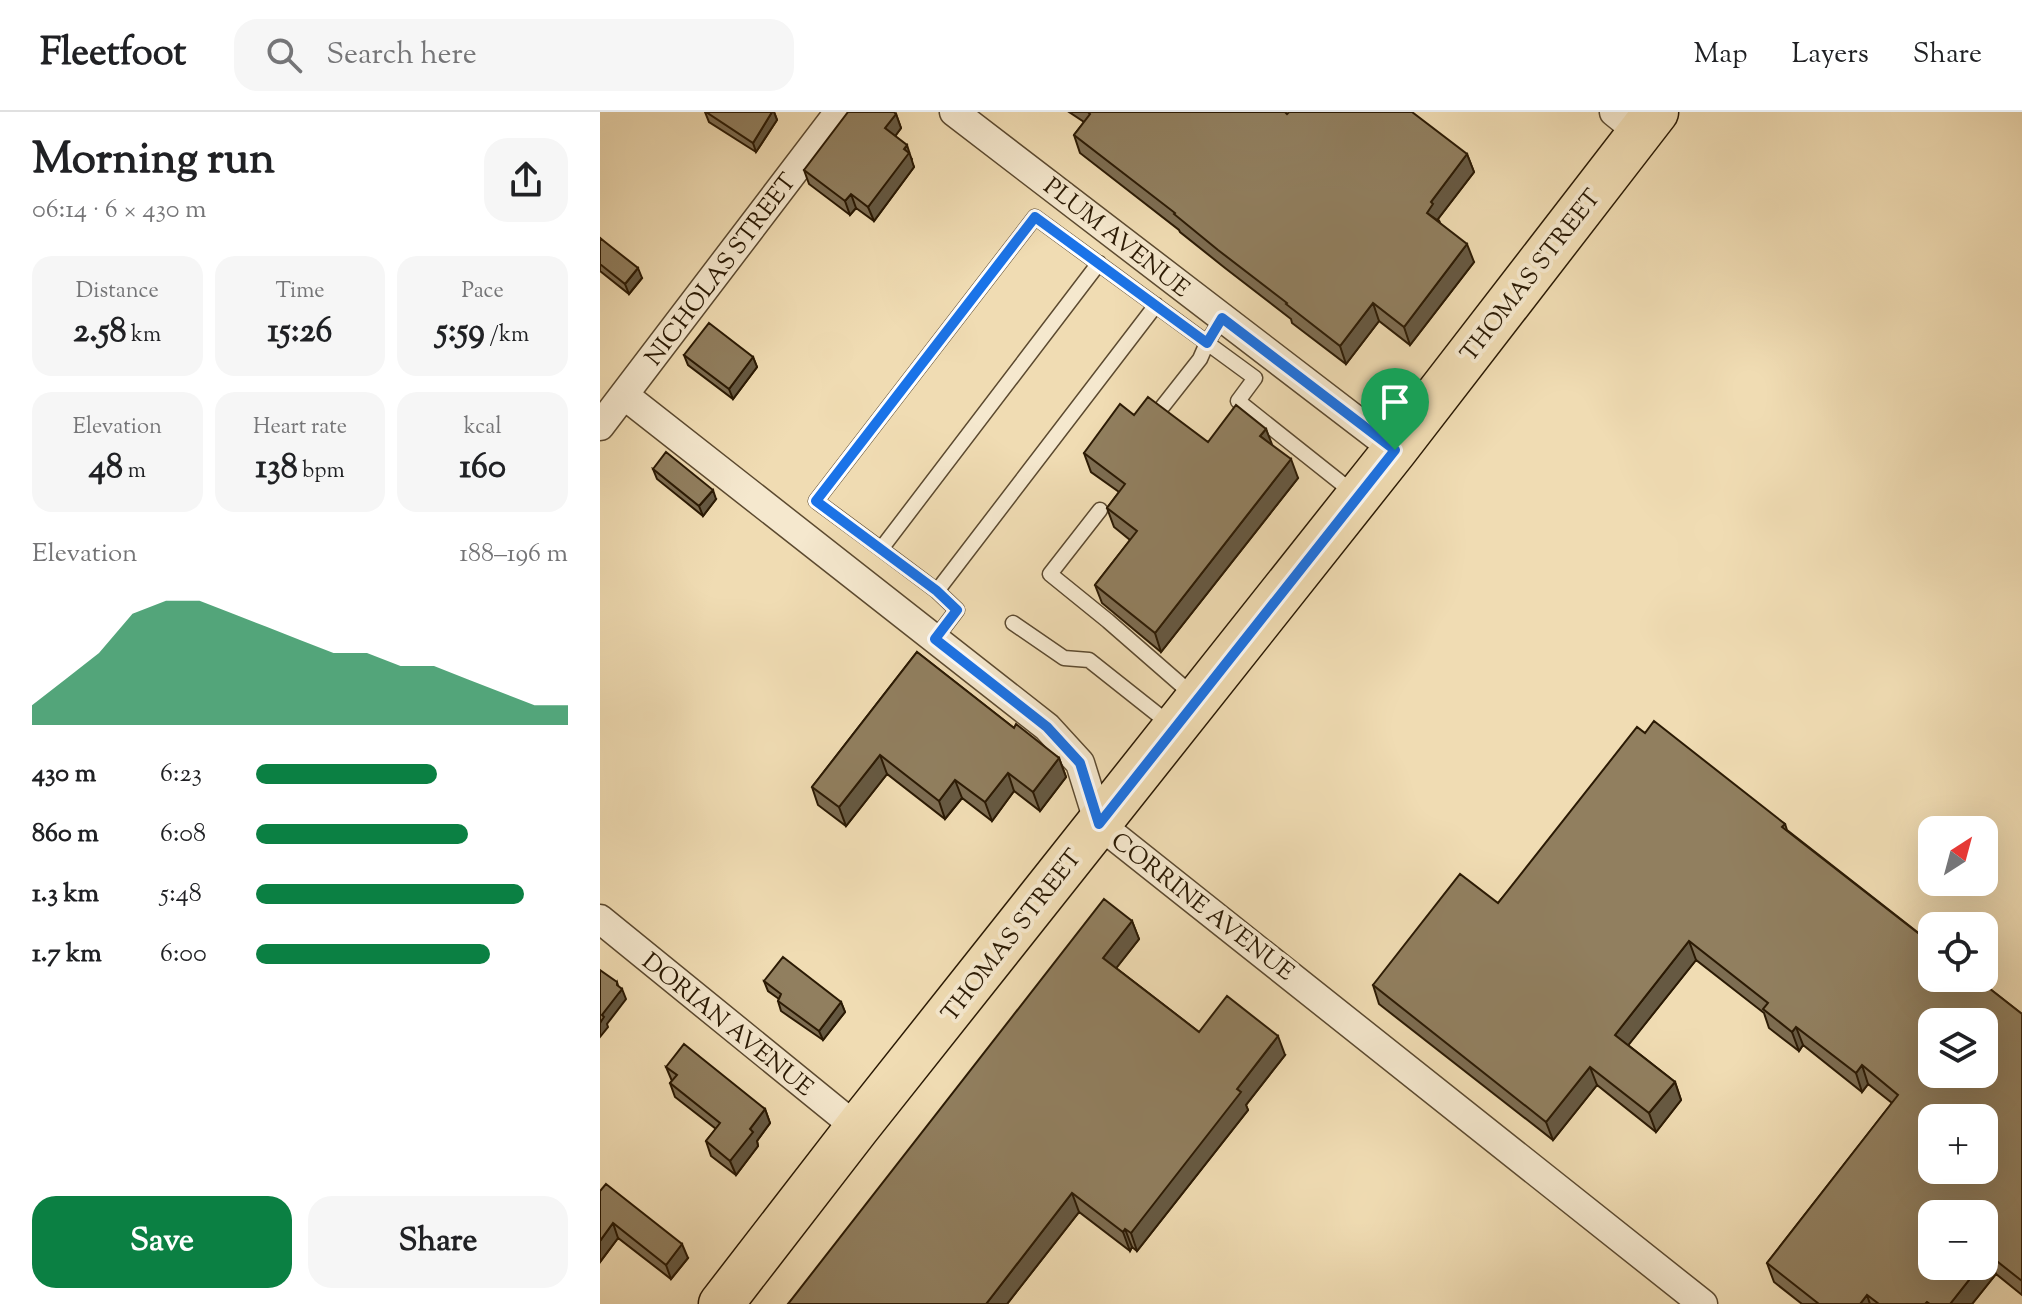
<!DOCTYPE html>
<meta charset="utf-8">
<style>
:root{--surface:#fff;--page:#f6f6f6;--text:#202124;--muted:#757577;--line:#e0e0e0;--accent:#0b8043}
body{margin:0;font-family:"Sorts Mill Goudy",serif;background:var(--page);color:var(--text);height:100vh;display:flex;flex-direction:column;font-size:30px;white-space:nowrap}
*{box-sizing:border-box;margin:0}
p{font-size:26px;color:var(--muted)}
.icon{flex:none;width:44px;height:44px;fill:none;stroke:currentColor;stroke-width:2;stroke-linecap:round;stroke-linejoin:round}
.map{position:relative;flex:1;overflow:hidden}
.sheet{display:flex;flex-direction:column;background:var(--surface);width:600px}
.sheet>*{flex:none}
.needle{width:52px;rotate:36deg}
.controls{position:absolute;left:1318px;top:704px;display:grid;gap:16px}
.controls a{display:grid;place-items:center;width:80px;height:80px;border-radius:16px;background:var(--surface);box-shadow:0 8px 32px #0002;font-size:40px}
.pin{position:absolute;display:grid;place-items:center;width:68px;height:68px;color:#fff;margin:-82px -34px;border-radius:50% 50% 50% 0;rotate:-45deg;box-shadow:0 0 8px #0007}
.pin .icon{rotate:45deg}
.round{display:grid;place-items:center;flex:none;width:84px;height:84px;border-radius:24px;background:var(--page)}
.summary{display:flex;align-items:center;justify-content:space-between;height:136px;padding:0 32px}
h1{font-size:44px;font-weight:800;line-height:60px}
.metrics{display:grid;grid-template-columns:repeat(3,1fr);gap:12px;height:136px;padding:8px 32px}
.metrics div{display:grid;align-content:center;border-radius:20px;background:var(--page);text-align:center}
.metrics b{font-size:34px;font-weight:800}
.metrics small{font-size:22px;font-weight:400}
.metrics p{font-size:22px}
.chart{height:224px;padding:16px 32px}
.chart p{display:flex;justify-content:space-between}
.chart svg{width:100%;height:144px;margin-top:8px;fill:var(--accent);opacity:.7}
.primary-button{display:flex;gap:16px;margin-top:auto;padding:16px 32px}
.primary-button a{flex:1;height:92px;border-radius:24px;background:var(--accent);color:#fff;font-size:32px;font-weight:800;line-height:92px;text-align:center}
.primary-button a+a{background:var(--page);color:var(--text)}
ul{padding:0 32px;list-style:none;font-size:26px}
li{display:grid;grid-template-columns:128px 96px 1fr;align-items:center;height:60px}
li i{height:20px;border-radius:10px;background:var(--accent)}
header{display:flex;align-items:center;gap:48px;box-sizing:border-box;height:112px;padding:0 40px;background:var(--surface);border-bottom:2px solid var(--line)}
header strong{font-size:38px}
nav{display:flex;gap:44px;margin-inline-start:auto;font-size:28px}
.search{width:560px;height:72px;background:var(--page);display:flex;align-items:center;gap:20px;box-sizing:border-box;padding:0 28px;border-radius:24px;color:var(--muted);font-size:30px}
main{display:flex;flex:1;min-height:0}
.map>svg:first-child{display:block}
.lines{fill:none;stroke-linecap:round;stroke-linejoin:round}
.service-casing{stroke:#5c4a30;stroke-width:17}
.minor-casing{stroke:#5c4a30;stroke-width:31}
.primary-casing{stroke:#2b1a04;stroke-width:47}
.service{stroke:#f5e8ce;stroke-width:14}
.minor{stroke:#f5e8ce;stroke-width:28}
.primary{stroke:#f0dcb3;stroke-width:44}
.wall{fill:#7d6d52;stroke:#2b1a04;stroke-width:2}
.shaded-wall{fill:#665942;stroke:#2b1a04;stroke-width:2}
.building{fill:#917f5f;stroke:#2b1a04;stroke-width:2;fill-rule:evenodd}
.route-casing{stroke:#fff;stroke-width:16}
.route{stroke:#1a73e8;stroke-width:10}
.labels{text-anchor:middle;stroke-width:8;stroke-linejoin:round;paint-order:stroke}
.street-label{font-size:24px;fill:#2b1a04;stroke:#f5e8ce}
</style>
<header>
<strong>Fleetfoot</strong>
<div class="search"><svg class="icon" aria-label="search" viewBox="0 0 24 24"><circle cx="10" cy="10" r="6"/><path d="M15 15l6 6"/></svg>Search here</div>
<nav><a>Map</a><a>Layers</a><a>Share</a></nav>
</header>
<main>
<section class="sheet">
<div class="summary"><div><h1>Morning run</h1><p>06:14 · 6 × 430 m</p></div><a class="round"><svg class="icon" aria-label="share" viewBox="0 0 24 24"><path d="M12 15V3M7 8l5-5 5 5M5 13v7h14v-7"/></svg></a></div>
<div class="metrics">
<div><p>Distance</p><b>2.58<small> km</small></b></div>
<div><p>Time</p><b>15:26</b></div>
<div><p>Pace</p><b>5:59<small> /km</small></b></div>
</div>
<div class="metrics">
<div><p>Elevation</p><b>48<small> m</small></b></div>
<div><p>Heart rate</p><b>138<small> bpm</small></b></div>
<div><p>kcal</p><b>160</b></div>
</div>
<div class="chart"><p><span>Elevation</span>188–196 m</p>
<svg viewBox="0 0 160 44" preserveAspectRatio="none"><path d="M0 44V38L10 30L20 22L30 10L40 6L50 6L60 10L70 14L80 18L90 22L100 22L110 26L120 26L130 30L140 34L150 38L160 38V44z"/></svg>
</div>
<ul>
<li><b>430 m</b>6:23<i style="width:58%"></i></li>
<li><b>860 m</b>6:08<i style="width:68%"></i></li>
<li><b>1.3 km</b>5:48<i style="width:86%"></i></li>
<li><b>1.7 km</b>6:00<i style="width:75%"></i></li>
</ul>
<div class="primary-button"><a>Save</a><a>Share</a></div>
</section>
<div class="map">
<svg width="1422" height="1192" viewBox="0 0 1422 1192">
<rect width="100%" height="100%" fill="#f0dcb3"/>
<filter id="stains"><feTurbulence type="fractalNoise" baseFrequency=".0025" numOctaves="4"/><feColorMatrix values="0 0 0 0 .2 0 0 0 0 .09 0 0 0 0 .02 0 0 0 .5 -.17"/></filter>
<radialGradient id="worn" r=".72"><stop offset=".6" stop-color="#630" stop-opacity="0"/><stop offset="1" stop-color="#630" stop-opacity=".3"/></radialGradient>
<g class="lines">
<defs>
<path id="service" d="M499,151L281,437L216,389L435,105L655,266L638,289L755,382
M563,294L600,247L607,231L622,206
M500,398L450,462L508,509L594,584
M281,437L337,479L556,193
M413,511L464,546L489,548L571,613
M335,527L357,498L337,479"/>
<path id="minor" d="M354,0L795,338
M1014,0L1040,21
M24,283L447,615L480,651L499,712L1103,1192
M0,314L239,0
M0,807L257,1016"/>
<path id="primary" d="M121,1192L257,1016L795,338L1056,0"/>
</defs>
<use href="#service" class="service-casing"/>
<use href="#minor" class="minor-casing"/>
<use href="#primary" class="primary-casing"/>
<use href="#service" class="service"/>
<use href="#minor" class="minor"/>
<use href="#primary" class="primary"/>
</g>
<path class="wall" d="M105,0H174L177,8L156,40L109,10Z
M469,0H685L687,2L867,42L874,60L838,107L839,110L874,150L810,233L779,209L746,252L692,211L691,207L625,156L580,120L579,118L480,41L474,23L484,10Z
M296,2L301,16L295,24L312,47L311,49L314,55L274,109L256,96L250,103L209,72L204,58Z
M0,126L42,166L29,182L0,159Z
M84,243L153,245L157,255L133,287L88,253Z
M534,303L608,330L666,317L671,332L698,366L561,540L502,491L495,473L530,428L514,415L507,396L519,380L491,360L484,341Z
M53,357L116,387L103,404L57,367Z
M317,540L414,616L459,646L466,665L440,699L414,679L392,709L362,686L345,707L287,662L246,714L218,693L212,675Z
M1045,621L1185,712L1187,718L1422,902V1183L1396,1162L1372,1192H1202L1174,1170L1167,1151L1292,991L1268,972L1262,980L1203,933L1199,939L1169,916L1164,901L1096,848L1028,933L1075,970L1081,988L1056,1020L997,973L953,1028L779,892L773,873L898,791Z
M532,809L539,827L516,856L599,920L685,943L646,993L648,998L537,1139L532,1135L530,1139L479,1100L407,1192H188Z
M164,869L241,890L245,900L223,928L181,899L178,889L179,887L168,879Z
M66,955L165,997L170,1011L157,1029L158,1034L136,1063L111,1044L106,1029L116,1017L75,985L70,971L72,969Z
M0,1079L88,1146L71,1167L18,1126L0,1150Z"/>
<path class="shaded-wall" d="M172,0H174L177,8L156,40L153,31Z
M296,2L301,16L291,30L285,16Z
M307,33L314,55L274,109L268,95Z
M867,42L874,60L838,107L840,110L827,101L831,90Z
M251,82L256,96L250,103L245,89Z
M867,132L874,150L810,233L804,215Z
M38,156L42,166L29,182L25,172Z
M773,191L779,209L746,252L740,234Z
M153,245L157,255L133,287L129,277Z
M666,317L673,335L660,324Z
M691,347L698,366L561,540L555,521Z
M113,378L116,387L103,404L99,394Z
M280,643L287,662L246,714L239,695Z
M459,646L466,665L440,699L433,680Z
M408,661L414,679L392,709L385,690Z
M355,668L362,686L345,707L339,689Z
M532,809L539,827L510,864L503,846Z
M1089,829L1096,848L1022,941L1015,923Z
M17,870L20,880L22,877L26,887L7,912L8,915L0,925V911L2,903Z
M241,890L245,900L223,928L219,919Z
M1196,915L1203,933L1199,939L1192,920Z
M678,924L685,943L646,993L648,998L537,1139L531,1121L637,977Z
M1262,953L1268,972L1262,980L1256,961Z
M990,955L997,973L953,1028L946,1010Z
M1075,970L1081,988L1056,1020L1049,1001Z
M165,997L170,1011L157,1029L158,1034L136,1063L130,1049L150,1017Z
M472,1081L479,1100L407,1192H386Z
M13,1111L18,1126L0,1150V1129Z
M525,1117L532,1135L530,1139L523,1120Z
M82,1132L88,1146L71,1167L66,1153Z
M1389,1143L1396,1162L1372,1192H1350L1380,1154H1384V1149Z
M1267,1183L1270,1192H1260Z"/>
<path class="building" d="M106,0H172L153,31Z
M248,0H294L296,2L285,16L307,33L304,37L309,41L268,95L251,82L245,89L204,58Z
M488,0H685L687,2L689,0H812L867,42L831,90L833,92L827,101L867,132L804,215L773,191L740,234L686,192L687,191L618,138L574,102L575,101L474,23L490,2Z
M0,126L38,156L25,172L0,152Z
M109,211L153,245L129,277L84,243Z
M548,285L608,330L636,293L666,317L660,324L691,347L555,521L495,473L537,419L507,396L525,372L484,341L520,292L534,303Z
M66,340L113,378L99,394L53,357Z
M317,540L414,616L416,612L459,646L433,680L408,661L385,690L355,668L339,689L280,643L239,695L212,675Z
M1054,609L1185,712L1182,715L1332,832V866H1376L1422,902V1169L1389,1143L1384,1149V1102H1332V1154H1380L1350,1192H1330L1327,1190L1325,1192H1279L1267,1183L1260,1192H1219L1167,1151L1298,983L1262,953L1256,961L1196,915L1192,920L1163,897L1168,891L1089,829L1015,923L1075,970L1049,1001L990,955L946,1010L773,873L860,762L898,791L1037,615L1045,621ZM1332,910H1384V962H1332ZM1332,1006H1384V1058H1332Z
M504,787L532,809L503,846L599,920L627,884L678,924L637,977L641,980L531,1121L525,1117L523,1120L472,1081L386,1192H188Z
M183,845L241,890L219,919L178,889L181,882L164,869Z
M0,858L17,870V873L22,877L2,903L4,905L0,911Z
M84,932L165,997L150,1017L153,1020L130,1049L106,1029L120,1011L70,971L77,963L66,955Z
M6,1072L82,1132L66,1153L13,1111L0,1129V1079Z"/>
<g class="lines">
<defs>
<path id="route" d="M435,105L607,231L622,206L795,338L499,712L480,651L447,615L335,527L357,498L337,479L216,389Z"/>
</defs>
<use href="#route" class="route-casing"/>
<use href="#route" class="route"/>
</g>
<g class="labels">
<g class="street-label">
<text transform="translate(517 125) rotate(38)" y="8">PLUM AVENUE</text>
<text transform="translate(120 157) rotate(-53)" y="8">NICHOLAS STREET</text>
<text transform="translate(930 163) rotate(-52)" y="8">THOMAS STREET</text>
<text transform="translate(603 794) rotate(38)" y="8">CORRINE AVENUE</text>
<text transform="translate(411 823) rotate(-52)" y="8">THOMAS STREET</text>
<text transform="translate(128 912) rotate(39)" y="8">DORIAN AVENUE</text>
</g>
</g>
<rect width="100%" height="100%" filter="url(#stains)"/>
<rect width="100%" height="100%" fill="url(#worn)"/>
</svg>
<div class="controls">
<a><svg class="needle" viewBox="-14 -14 28 28"><path d="M0-13l5 13h-10z" fill="#e53935"/><path d="M0 13l5-13h-10z" fill="#757577"/></svg></a>
<a><svg class="icon" aria-label="locate" viewBox="0 0 24 24"><circle cx="12" cy="12" r="6"/><path d="M12 2v4M12 18v4M2 12h4M18 12h4"/></svg></a>
<a><svg class="icon" aria-label="layers" viewBox="0 0 24 24"><path d="M12 4l9 5-9 5-9-5zM3 14l9 5 9-5"/></svg></a>
<a>+</a>
<a>−</a>
</div>
<div class="pin" style="left:795px;top:338px;background:#1e9e55"><svg class="icon" aria-label="arrive" viewBox="0 0 24 24"><path d="M6 21V4h12l-3 4 3 4H6"/></svg></div>
</div>
</main>
